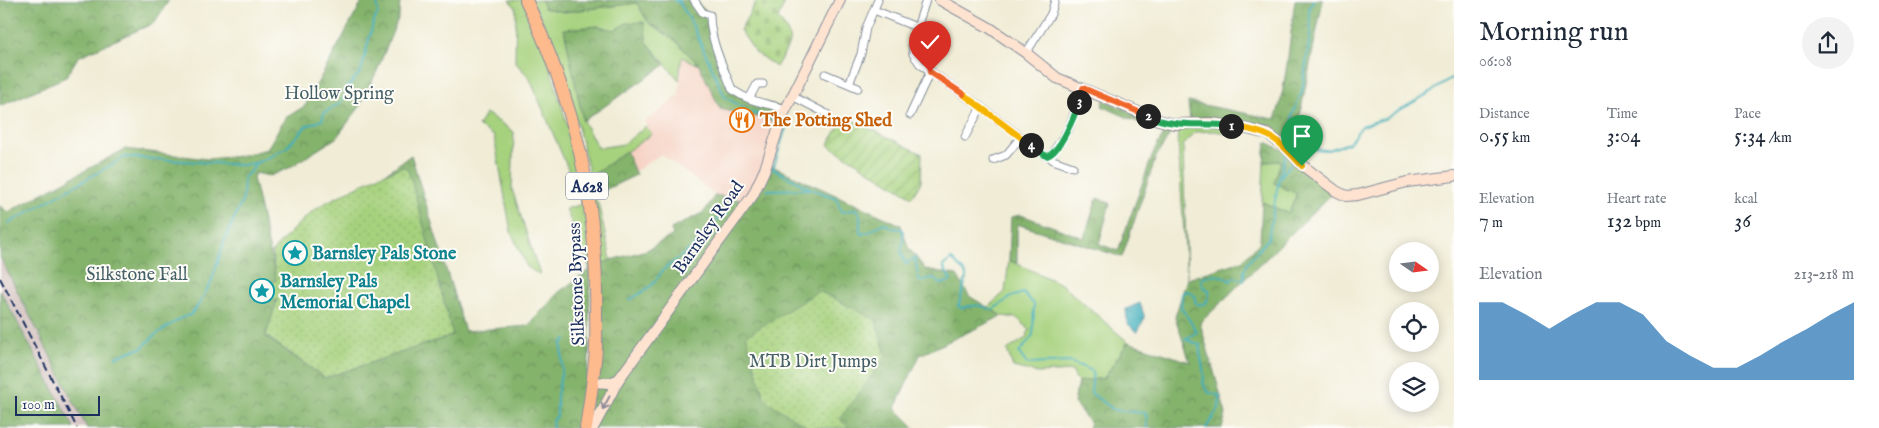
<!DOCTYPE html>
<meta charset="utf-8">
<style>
:root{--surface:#fff;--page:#f2f2f3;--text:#1f2937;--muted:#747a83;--accent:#1f6fb2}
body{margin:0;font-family:"IM FELL English",serif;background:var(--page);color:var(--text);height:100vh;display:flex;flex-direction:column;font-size:19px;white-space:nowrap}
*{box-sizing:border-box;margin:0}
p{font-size:16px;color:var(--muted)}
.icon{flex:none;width:28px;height:28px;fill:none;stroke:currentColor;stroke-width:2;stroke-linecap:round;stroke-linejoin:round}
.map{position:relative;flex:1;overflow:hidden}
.drawer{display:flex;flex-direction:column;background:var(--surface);width:425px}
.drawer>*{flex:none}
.needle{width:32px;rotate:104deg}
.fabs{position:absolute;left:1389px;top:242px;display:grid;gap:10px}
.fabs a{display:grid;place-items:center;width:50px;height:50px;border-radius:50%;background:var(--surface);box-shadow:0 2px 12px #0003;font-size:25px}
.scale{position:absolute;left:15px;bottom:12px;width:85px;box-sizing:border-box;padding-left:5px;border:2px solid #1b2f5e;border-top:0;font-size:14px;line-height:18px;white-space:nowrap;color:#1b2f5e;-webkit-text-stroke:4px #fdfcf7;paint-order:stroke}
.pin{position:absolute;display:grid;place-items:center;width:42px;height:42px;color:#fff;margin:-51px -21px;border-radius:50% 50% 50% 0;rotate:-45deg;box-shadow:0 0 5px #0007}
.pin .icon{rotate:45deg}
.km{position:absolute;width:25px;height:25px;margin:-12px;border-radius:50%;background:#222;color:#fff;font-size:14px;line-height:25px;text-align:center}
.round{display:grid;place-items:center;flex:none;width:52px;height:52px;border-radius:26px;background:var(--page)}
.headline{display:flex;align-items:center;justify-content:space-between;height:85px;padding:0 25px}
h1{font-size:28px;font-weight:600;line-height:38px}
.stats{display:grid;grid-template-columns:repeat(3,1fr);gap:8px;height:85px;padding:5px 25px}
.stats div{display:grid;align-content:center}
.stats b{font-size:21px;font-weight:600}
.stats small{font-size:14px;font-weight:400}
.stats p{font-size:14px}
.chart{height:140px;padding:10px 25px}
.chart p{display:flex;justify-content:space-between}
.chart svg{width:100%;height:90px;margin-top:5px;fill:var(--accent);opacity:.7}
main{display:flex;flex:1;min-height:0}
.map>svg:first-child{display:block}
.built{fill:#f6d2c3}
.industrial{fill:#d1bfbd}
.grass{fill:#a6d17d;stroke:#60806e}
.forest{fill:url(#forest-crowns);stroke:#507165}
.cemetery{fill:url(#cemetery-stones);stroke:#60806e}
.park{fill:url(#park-dots);stroke:#60806e}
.garden{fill:url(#garden-furrows);stroke:#60806e}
.water{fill:url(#water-ripples);stroke:#2e6f8c}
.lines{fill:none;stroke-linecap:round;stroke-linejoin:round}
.stream{stroke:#40afbb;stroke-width:2}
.street-casing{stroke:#868e9a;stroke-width:9}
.secondary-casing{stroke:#868e9a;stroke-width:12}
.highway-casing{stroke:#868e9a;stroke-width:14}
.street{stroke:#fff;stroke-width:7}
.secondary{stroke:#fee3d1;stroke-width:10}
.highway{stroke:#fcba8d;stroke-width:12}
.rail{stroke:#1b2f5e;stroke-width:2;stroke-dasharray:8 4;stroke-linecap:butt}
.oneway{stroke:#8c8998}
.split-1-casing{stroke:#fff;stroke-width:10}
.split-2-casing{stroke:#fff;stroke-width:10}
.split-3-casing{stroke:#fff;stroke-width:10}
.split-4-casing{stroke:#fff;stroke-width:10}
.split-5-casing{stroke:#fff;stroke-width:10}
.split-6-casing{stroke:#fff;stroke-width:10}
.split-1{stroke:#f5b400;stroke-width:6}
.split-2{stroke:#22a559;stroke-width:6}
.split-3{stroke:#f0652b;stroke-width:6}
.split-4{stroke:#22a559;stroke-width:6}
.split-5{stroke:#f5b400;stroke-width:6}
.split-6{stroke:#f0652b;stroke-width:6}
.labels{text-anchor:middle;stroke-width:4;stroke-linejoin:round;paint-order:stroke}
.shield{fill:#fdfcf7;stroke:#5f6c8c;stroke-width:1}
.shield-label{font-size:16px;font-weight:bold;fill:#1b2f5e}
.park-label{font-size:18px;fill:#456067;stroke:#fdfcf7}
.food-label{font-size:18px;font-weight:bold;fill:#c56008;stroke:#fdfcf7;text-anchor:start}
.street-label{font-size:18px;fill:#1b2f5e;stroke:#fdfcf7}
.culture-label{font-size:18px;font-weight:bold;fill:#0d838f;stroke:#fdfcf7;text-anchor:start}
</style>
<main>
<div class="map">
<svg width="1454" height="428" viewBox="0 0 1454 428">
<defs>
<pattern id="forest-crowns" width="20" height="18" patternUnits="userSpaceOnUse" patternTransform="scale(1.25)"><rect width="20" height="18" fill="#84b36c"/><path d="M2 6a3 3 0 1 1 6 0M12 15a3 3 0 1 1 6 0" fill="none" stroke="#6b925c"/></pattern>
<pattern id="cemetery-stones" width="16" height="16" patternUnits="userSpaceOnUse" patternTransform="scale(1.25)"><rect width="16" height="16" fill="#a6d17d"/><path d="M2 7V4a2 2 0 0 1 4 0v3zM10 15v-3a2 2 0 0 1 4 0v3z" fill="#8eb46e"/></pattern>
<pattern id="park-dots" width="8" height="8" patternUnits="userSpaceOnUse" patternTransform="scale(1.25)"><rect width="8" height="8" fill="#a6d17d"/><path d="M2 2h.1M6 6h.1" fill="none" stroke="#8eb46e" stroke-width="1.8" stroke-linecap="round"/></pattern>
<pattern id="garden-furrows" width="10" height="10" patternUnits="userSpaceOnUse" patternTransform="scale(1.25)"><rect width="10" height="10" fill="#a6d17d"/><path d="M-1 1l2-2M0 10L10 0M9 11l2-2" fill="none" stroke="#8eb46e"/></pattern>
<pattern id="water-ripples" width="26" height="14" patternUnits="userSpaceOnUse" patternTransform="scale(1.25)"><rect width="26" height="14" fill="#40afbb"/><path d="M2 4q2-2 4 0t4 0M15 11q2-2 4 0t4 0" fill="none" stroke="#358f9b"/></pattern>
</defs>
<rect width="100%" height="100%" fill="#fdfcf7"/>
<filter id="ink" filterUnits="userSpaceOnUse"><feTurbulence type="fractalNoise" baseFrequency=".02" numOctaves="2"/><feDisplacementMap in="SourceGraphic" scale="10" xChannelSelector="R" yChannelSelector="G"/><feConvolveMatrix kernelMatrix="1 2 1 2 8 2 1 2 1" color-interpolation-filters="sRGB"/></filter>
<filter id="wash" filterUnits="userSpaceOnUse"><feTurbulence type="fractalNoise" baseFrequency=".0096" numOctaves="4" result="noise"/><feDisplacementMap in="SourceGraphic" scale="20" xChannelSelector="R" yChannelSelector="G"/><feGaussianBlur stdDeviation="1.12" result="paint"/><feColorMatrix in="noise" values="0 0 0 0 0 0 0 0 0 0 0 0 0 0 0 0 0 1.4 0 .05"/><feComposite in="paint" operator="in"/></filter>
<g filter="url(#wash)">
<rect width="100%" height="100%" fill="#f0ecd5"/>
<path class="built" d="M682,57L699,65L720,109L770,120L778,126L748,201L715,195L661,154L634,172L626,151L652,134L645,122L679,95Z"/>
<path class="industrial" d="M0,257L87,428H74L0,290Z"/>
<path class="grass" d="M509,0H523L543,43L586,188L598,203L611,260L596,268L590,269L566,209L583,204L529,77L515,62L516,8Z
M531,0H541L545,8L564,12L637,3L648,22L677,42L699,65L682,57L679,80L647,42L627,23L614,30L598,26L582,119L598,148L624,144L646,126L652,134L590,177C576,116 561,55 531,0Z
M486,113L514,132L512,189L540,275L527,267L511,232L494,136L478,126Z
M1213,126L1237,130L1232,135L1215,131L1195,132L1183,146L1187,279L1177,128Z
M1281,161L1297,193L1288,214L1262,202L1264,162Z
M1009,260L1061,284L1128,342L1104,378L1078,382L1072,371L1038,373L1013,367L1007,350L1026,338L1029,330L1017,318L1002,316L988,307L1005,292Z"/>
<path class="forest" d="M0,0H169L154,23L78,57L66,77L0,106Z
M363,0H400L399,16L377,71L359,108L336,138L289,168L270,176L255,173L253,178L277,282H251L277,300L266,337L325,378L453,335L402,167L386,173L411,155L465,331L528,326L559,292L590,269L589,359L580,428H87L0,257V206L8,212L125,149L207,159L241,156L267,149L285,118L305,106Z
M541,0H694L710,15V26L737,93L786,109L778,126L770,120L720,109L699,65L677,42L648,22L637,3L564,12L544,8Z
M1295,0H1323L1293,149L1276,135L1190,121L1188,102L1274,119C1284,109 1292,19 1295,0Z
M644,22L647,42L665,65L583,121L564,29L598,26L614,30L627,23Z
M1104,100L1172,131L1156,157L1122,257L1017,224V264L1009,260L1011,217L1021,215L1084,238L1097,198L1110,203L1099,244L1118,251L1154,151L1164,134L1102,106Z
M1266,142L1285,151L1332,194L1200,323L1226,414L1222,428H1088L1090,423L1074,403L1078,382L1104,378L1128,342L1190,362L1175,317L1187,279L1242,261L1260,242L1262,202L1288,213L1297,194L1274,183L1281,161L1264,162Z
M626,151L636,175L592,196L590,177Z
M772,166L901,225L908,247L926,270L957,275L969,296L1002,316L920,355L895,408L915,428H589L601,264L611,260L647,250L673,235L671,229L704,212L715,195L748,201L755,200Z
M0,290L70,420L74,428H0Z"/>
<path class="cemetery" d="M757,0H786L778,19C797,39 789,45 776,67L755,52L740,30Z"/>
<path class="park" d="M402,167L407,168L411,179L453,335L325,378L266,336L277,300L251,301V282L276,281L272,253L275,248L299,223L314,210L327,202L378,176Z
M819,291L876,320L886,356L840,419L849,428H809L765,400L746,336Z"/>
<path class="garden" d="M845,116L922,154L921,182L912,197L828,145Z"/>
<path class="water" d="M1140,303L1145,318L1137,333L1127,323L1126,309Z"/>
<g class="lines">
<path class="stream" d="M674,0L680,3
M678,0L692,24L725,97L750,112L777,120
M784,123L787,124L773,169L811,189L836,198L842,212L855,209C865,216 857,225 861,234L869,232L883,223L893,228L902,229C907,243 896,248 906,264L915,258L919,281L932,278L941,284L951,281L943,266L952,259C956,264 963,269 966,275C967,277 960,301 958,306L962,308C974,305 981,304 992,310L1011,297L1023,293L1034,304L1033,335L1019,353L1027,364L1070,362L1093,371L1091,393L1114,410L1146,413L1147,428
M1288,146L1293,130L1292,116L1302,91L1311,30L1309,9L1313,0
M1298,155L1307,149L1328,150L1349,143L1362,126L1386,118L1426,95L1454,77
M1281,176L1294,160
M767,190L810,189
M9,223L125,157L242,165L256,163
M630,300L651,286L664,269L692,248L713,223L728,213
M116,357L131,351L142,348L155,335L181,318L190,315L197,307L211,283L225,239L243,199L244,177L252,170L256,163L272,156L287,147L306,126L322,120L324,113L340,103L344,98L347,88L361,71L373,23L378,13L377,0
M553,428L552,422L557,416V396L562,369V343L566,339
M1206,428L1219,408L1220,396L1208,392L1203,383C1207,369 1198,360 1200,345L1185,339L1197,332L1181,307L1182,294L1185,291L1190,292L1196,297L1195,301L1198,305L1206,303L1209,296V290L1203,287L1201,282L1202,278C1211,274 1222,274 1230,281L1234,277L1244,281V271L1248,262L1268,239L1279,179L1286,153"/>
</g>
</g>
<g filter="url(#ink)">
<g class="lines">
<defs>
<path id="street" d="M694,0L703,13L710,15C710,41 723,66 732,89C746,101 768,104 786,109
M926,0L912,43L913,54L920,64L981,107L1046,156H1049L1052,154L1069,128L1083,88
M874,10L916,27
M1026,53L1051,14L1055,0
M825,74L858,88
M849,84L861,54L866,28L878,0
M792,96L827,114
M749,99L757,84H763
M910,115L930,72
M965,137L981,107
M1049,156L1053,160L1073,167
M993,160L1006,155L1021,137"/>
<path id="secondary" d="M940,0L990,28L1026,53L1057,78L1155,119L1174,124L1212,123L1243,128L1268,134L1286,148L1302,165L1336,191L1346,196L1358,195L1407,182L1454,176
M592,382L610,383L619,379
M593,428L619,379L753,195L765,169L782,117L840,0"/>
<path id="highway" d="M526,0C574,102 598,198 596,311C596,327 597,344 595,360C593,383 589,406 586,428"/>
</defs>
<use href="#street" class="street-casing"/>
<use href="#secondary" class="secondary-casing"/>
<use href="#highway" class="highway-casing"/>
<use href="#street" class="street"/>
<use href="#secondary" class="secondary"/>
<use href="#highway" class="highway"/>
<path class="rail" d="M0,278L77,428"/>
</g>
<defs><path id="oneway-shaft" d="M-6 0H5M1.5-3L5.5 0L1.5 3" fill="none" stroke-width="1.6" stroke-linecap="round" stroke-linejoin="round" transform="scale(1.25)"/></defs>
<use class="oneway" href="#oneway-shaft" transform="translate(606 403) rotate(118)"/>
</g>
<g class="lines" filter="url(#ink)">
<defs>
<path id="split-1" d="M1231,126C1270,132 1276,137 1302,166"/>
<path id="split-2" d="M1148,116C1175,128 1202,122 1231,126"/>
<path id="split-3" d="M1079,102L1083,88L1148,116"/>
<path id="split-4" d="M1031,145L1046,156C1059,155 1075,115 1079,102"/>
<path id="split-5" d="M963,94L1031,145"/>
<path id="split-6" d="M930,72L963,94"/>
</defs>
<use href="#split-1" class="split-1-casing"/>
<use href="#split-2" class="split-2-casing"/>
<use href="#split-3" class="split-3-casing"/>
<use href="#split-4" class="split-4-casing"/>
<use href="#split-5" class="split-5-casing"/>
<use href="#split-6" class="split-6-casing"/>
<use href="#split-1" class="split-1"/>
<use href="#split-2" class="split-2"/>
<use href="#split-3" class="split-3"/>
<use href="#split-4" class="split-4"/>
<use href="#split-5" class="split-5"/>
<use href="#split-6" class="split-6"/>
</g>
<defs>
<symbol id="restaurant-ring" viewBox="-11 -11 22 22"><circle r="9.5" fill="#fdfcf7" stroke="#e8710a" stroke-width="1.5"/><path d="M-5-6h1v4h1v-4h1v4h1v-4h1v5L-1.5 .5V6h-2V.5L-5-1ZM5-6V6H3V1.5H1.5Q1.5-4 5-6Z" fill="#e8710a"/></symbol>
<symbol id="sight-ring" viewBox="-11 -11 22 22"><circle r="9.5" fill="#fdfcf7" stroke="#0f9aa8" stroke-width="1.5"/><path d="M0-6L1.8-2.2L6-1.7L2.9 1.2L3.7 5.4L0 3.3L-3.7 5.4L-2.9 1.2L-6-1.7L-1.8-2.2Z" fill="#0f9aa8"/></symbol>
</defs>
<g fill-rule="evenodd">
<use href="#restaurant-ring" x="728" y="106" width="28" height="28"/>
<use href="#sight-ring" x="281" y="239" width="28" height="28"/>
<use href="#sight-ring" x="248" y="277" width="28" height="28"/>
</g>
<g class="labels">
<rect class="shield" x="566" y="172.5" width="42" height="27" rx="4"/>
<g class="shield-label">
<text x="587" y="192">A628</text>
</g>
<g class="park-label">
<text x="339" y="99">Hollow Spring</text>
<text x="137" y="280">Silkstone Fall</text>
<text x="813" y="367">MTB Dirt Jumps</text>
</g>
<g class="food-label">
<text x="760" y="126">The Potting Shed</text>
</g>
<g class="street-label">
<text transform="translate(708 227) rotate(-55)" y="6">Barnsley Road</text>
<text transform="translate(576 284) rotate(-92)" y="6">Silkstone Bypass</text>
</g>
<g class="culture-label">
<text x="312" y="259">Barnsley Pals Stone</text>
<text x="280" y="287">Barnsley Pals<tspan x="280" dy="21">Memorial Chapel</tspan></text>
</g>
</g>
</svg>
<div class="fabs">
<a><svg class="needle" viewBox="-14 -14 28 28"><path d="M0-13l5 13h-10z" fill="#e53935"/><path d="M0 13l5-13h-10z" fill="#747a83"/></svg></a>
<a><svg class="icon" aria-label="locate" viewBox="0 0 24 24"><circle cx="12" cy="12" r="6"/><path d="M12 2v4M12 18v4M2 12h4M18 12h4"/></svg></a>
<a><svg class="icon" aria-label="layers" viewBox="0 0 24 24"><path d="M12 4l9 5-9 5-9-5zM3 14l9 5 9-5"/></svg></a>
</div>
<div class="scale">100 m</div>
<div class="pin" style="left:1302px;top:166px;background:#1e9e55"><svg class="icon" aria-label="arrive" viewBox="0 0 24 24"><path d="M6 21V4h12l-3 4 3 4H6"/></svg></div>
<div class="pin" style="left:930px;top:72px;background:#d93025"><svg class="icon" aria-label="check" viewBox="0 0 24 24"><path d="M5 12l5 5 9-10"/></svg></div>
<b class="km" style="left:1231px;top:126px">1</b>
<b class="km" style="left:1148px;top:116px">2</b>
<b class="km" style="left:1079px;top:102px">3</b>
<b class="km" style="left:1031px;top:145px">4</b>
</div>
<section class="drawer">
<div class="headline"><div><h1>Morning run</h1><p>06:08</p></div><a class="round"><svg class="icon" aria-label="share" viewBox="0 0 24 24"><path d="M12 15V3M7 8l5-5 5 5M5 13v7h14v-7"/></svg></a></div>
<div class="stats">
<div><p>Distance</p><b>0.55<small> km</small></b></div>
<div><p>Time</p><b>3:04</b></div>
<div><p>Pace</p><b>5:34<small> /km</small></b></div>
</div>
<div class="stats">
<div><p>Elevation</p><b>7<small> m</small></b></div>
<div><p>Heart rate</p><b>132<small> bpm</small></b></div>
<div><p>kcal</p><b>36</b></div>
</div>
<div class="chart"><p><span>Elevation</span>213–218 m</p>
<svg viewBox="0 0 160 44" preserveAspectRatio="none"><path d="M0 44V6L10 6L20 12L30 19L40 12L50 6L60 6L70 12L80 25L90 32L100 38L110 38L120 32L130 25L140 19L150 12L160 6V44z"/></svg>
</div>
</section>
</main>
